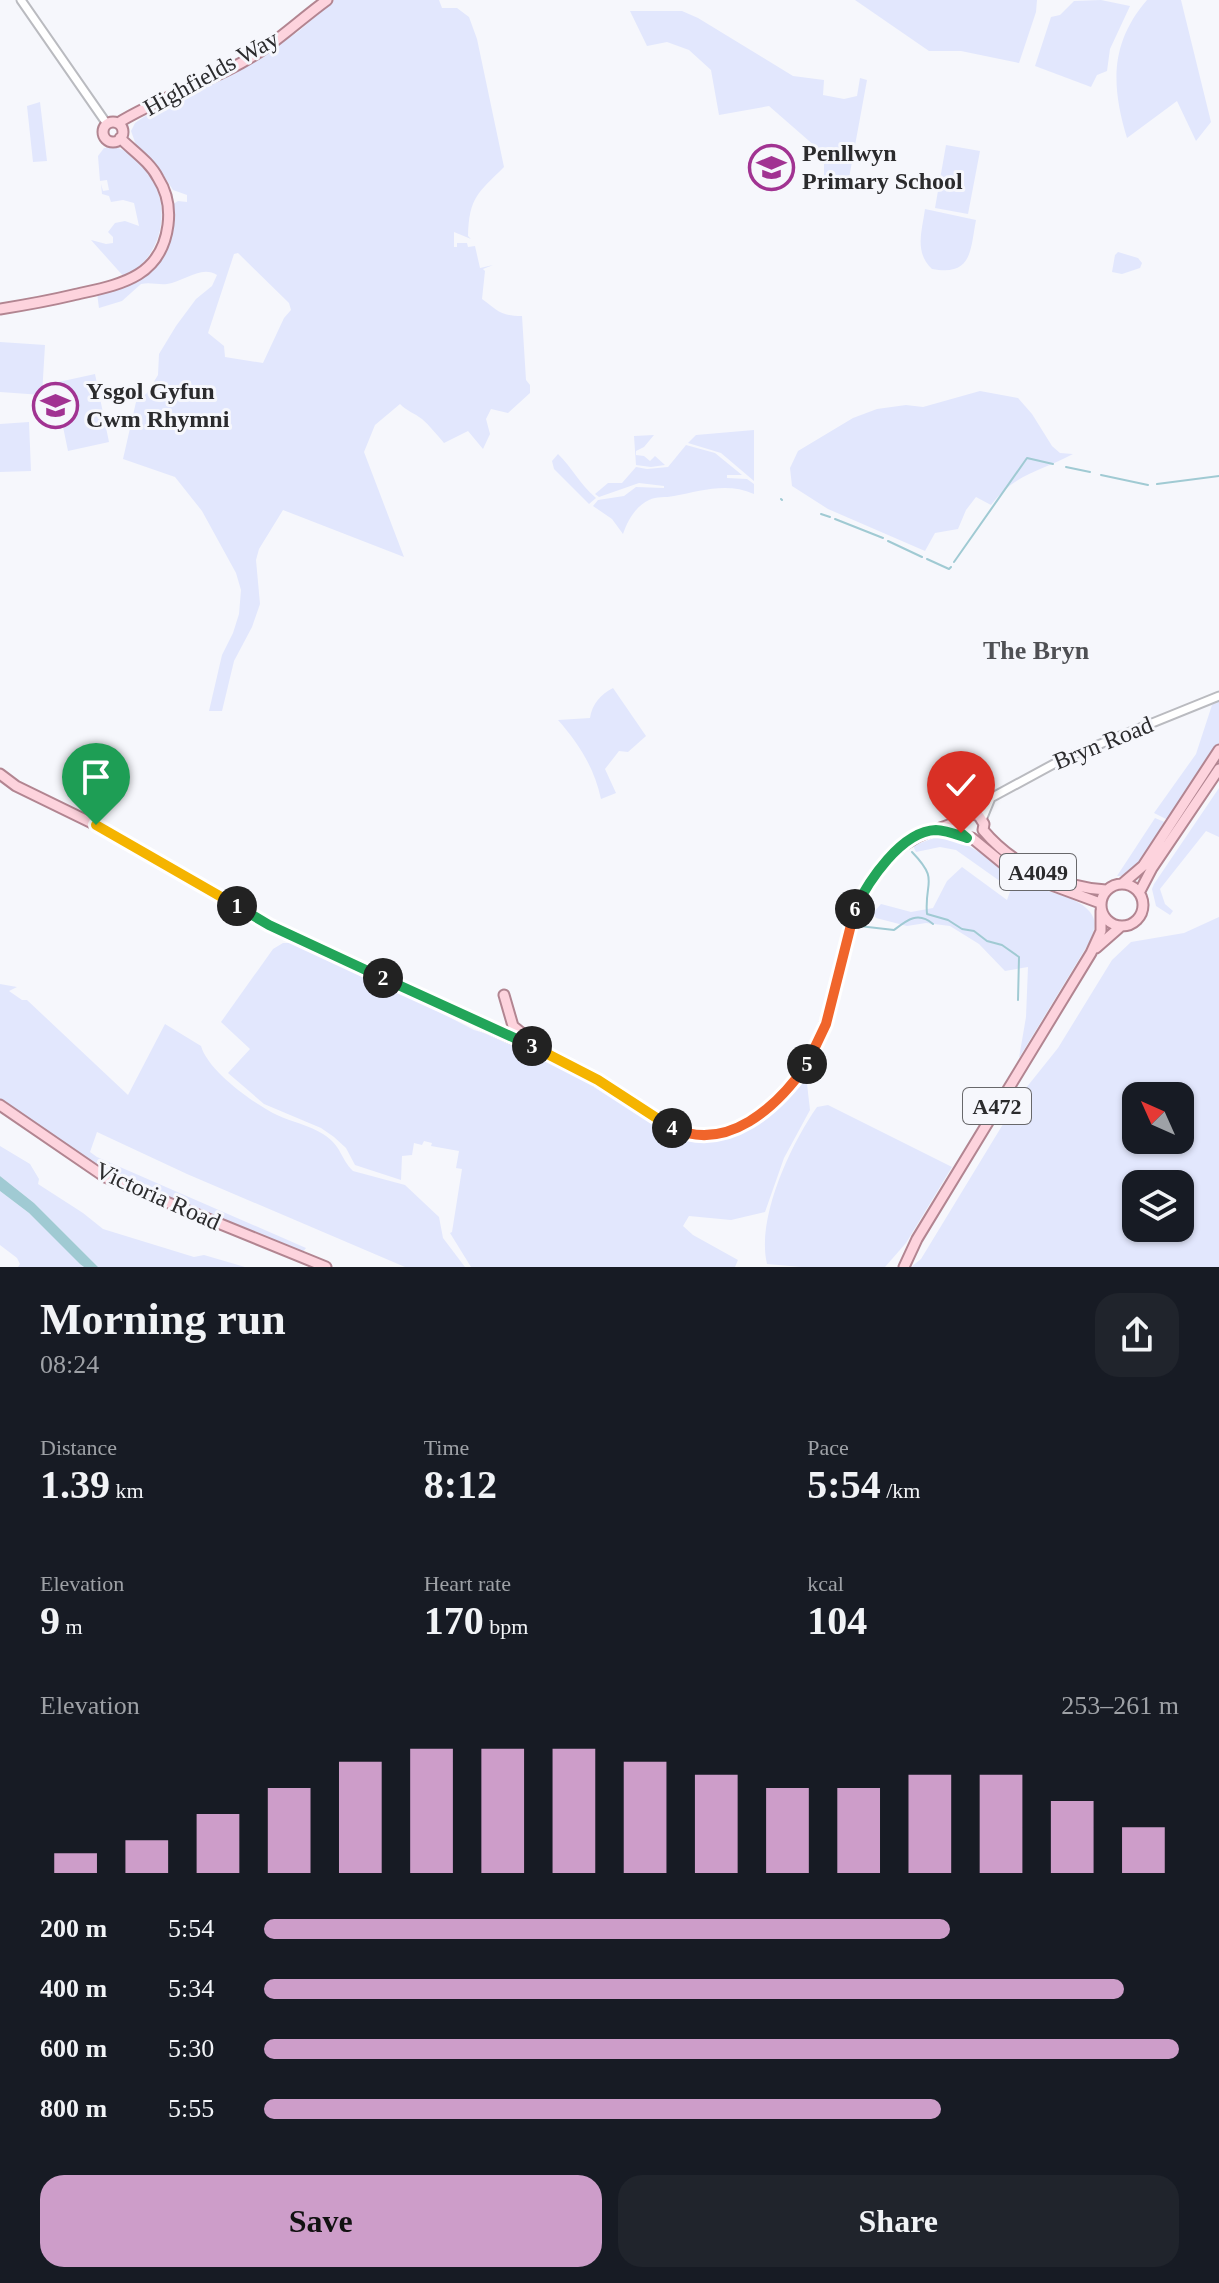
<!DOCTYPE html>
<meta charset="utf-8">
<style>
:root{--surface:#171b24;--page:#20242c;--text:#f1f3f6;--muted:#9ea1a6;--accent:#cd9dc9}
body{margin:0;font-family:Georgia,serif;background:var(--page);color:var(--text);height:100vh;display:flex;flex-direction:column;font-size:30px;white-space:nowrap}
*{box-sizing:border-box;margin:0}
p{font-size:26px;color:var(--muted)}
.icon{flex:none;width:44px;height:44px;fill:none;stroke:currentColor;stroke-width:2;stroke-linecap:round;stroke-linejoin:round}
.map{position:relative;height:1267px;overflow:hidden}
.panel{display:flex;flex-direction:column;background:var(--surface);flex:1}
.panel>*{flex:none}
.needle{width:52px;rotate:315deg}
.buttons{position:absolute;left:1122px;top:1082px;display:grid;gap:16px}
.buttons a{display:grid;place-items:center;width:72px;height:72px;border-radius:16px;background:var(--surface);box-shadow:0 2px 6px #0004;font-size:40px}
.pin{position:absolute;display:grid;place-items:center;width:68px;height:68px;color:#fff;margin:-82px -34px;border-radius:50% 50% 50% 0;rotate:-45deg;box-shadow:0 0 8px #0007}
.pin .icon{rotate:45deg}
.km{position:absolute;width:40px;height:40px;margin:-20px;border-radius:50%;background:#222;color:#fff;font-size:22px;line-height:40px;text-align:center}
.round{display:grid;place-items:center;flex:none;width:84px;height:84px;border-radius:24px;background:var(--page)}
.overview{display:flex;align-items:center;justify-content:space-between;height:136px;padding:0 40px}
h1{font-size:44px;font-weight:700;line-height:60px}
.figures{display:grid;grid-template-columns:repeat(3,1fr);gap:12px;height:136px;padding:8px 40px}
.figures div{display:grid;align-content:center}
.figures b{font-size:40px;font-weight:700}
.figures small{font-size:22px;font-weight:400}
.figures p{font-size:22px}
.chart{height:224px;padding:16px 40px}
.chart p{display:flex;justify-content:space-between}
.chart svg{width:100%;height:144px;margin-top:8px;stroke:var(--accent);stroke-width:6}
.action{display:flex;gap:16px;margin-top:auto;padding:16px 40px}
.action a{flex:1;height:92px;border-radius:24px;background:var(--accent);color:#111;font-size:32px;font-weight:700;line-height:92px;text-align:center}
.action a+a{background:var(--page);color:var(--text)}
ul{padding:0 40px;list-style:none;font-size:26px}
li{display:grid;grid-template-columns:128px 96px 1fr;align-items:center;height:60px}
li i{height:20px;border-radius:10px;background:var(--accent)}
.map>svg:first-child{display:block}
.green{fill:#e2e7fd;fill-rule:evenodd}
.water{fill:#a0cad3}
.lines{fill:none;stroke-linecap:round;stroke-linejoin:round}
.stream{stroke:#a0cad3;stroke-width:2}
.minor-casing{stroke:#babbc0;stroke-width:11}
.major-casing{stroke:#b28591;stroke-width:13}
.minor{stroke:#fff;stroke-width:7}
.major{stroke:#fdd3dd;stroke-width:9}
.split-1-casing{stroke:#fff;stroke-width:16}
.split-2-casing{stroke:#fff;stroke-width:16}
.split-3-casing{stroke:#fff;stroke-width:16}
.split-4-casing{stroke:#fff;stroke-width:16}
.split-5-casing{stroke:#fff;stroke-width:16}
.split-6-casing{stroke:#fff;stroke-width:16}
.split-7-casing{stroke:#fff;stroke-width:16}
.split-1{stroke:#f5b400;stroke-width:10}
.split-2{stroke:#22a559;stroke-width:10}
.split-3{stroke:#22a559;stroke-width:10}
.split-4{stroke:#f5b400;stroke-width:10}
.split-5{stroke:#f0652b;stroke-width:10}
.split-6{stroke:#f0652b;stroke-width:10}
.split-7{stroke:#22a559;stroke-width:10}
.labels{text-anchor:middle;stroke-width:6;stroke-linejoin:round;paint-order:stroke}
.shield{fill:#f6f7fc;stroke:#68686b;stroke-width:2}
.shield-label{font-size:22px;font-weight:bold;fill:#2b2b2d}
.street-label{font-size:24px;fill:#2b2b2d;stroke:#f6f7fc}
.poi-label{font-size:24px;font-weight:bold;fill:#2b2b2d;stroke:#f6f7fc;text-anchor:start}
.neighbourhood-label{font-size:26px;font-weight:bold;fill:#4f5054;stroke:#f6f7fc}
</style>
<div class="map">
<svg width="1219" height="1267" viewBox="0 0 1219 1267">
<rect width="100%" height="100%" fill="#f6f7fc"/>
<path class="green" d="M334,0H439L442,8H457L469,17L477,39L504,167C478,193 469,197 468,236L471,239L454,232V247H457V243H467L468,247L475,246L480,268L493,265L483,269L485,271L482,299C497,310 500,316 522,316L526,380L530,385V393L508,413L491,409L486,419L490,434L483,449L468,431L444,443C437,435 430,426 422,419C414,413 407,411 400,404L375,425L364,452L404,557L283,510L259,549L256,560L260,604L252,627L234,661L222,711H209L222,655L233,633L239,614L241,590L236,573L202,511L175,477L123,459L136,402L147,393L158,375L159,354L176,326L196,299L212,286L217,275C201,265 184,282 167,284C158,285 151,282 141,284L122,301L99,308L97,293C143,285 175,254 172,205L178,201L187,202V195L173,190L162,173L136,145L131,131L135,123L170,99L203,88L274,48L299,31ZM238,253L289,303L291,310L284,318L263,363L225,357L224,346L208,333L234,254Z
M855,0H1037L1036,12L1019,63L961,51H929Z
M1101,0L1130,6L1110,49L1107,71L1097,75L1091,87L1035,66L1051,17L1060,15L1074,1Z
M1147,0H1181L1211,122L1196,141L1177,101L1127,138C1111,85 1110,43 1147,0Z
M630,11H682L698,18L793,76L824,80L823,95L844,99L857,96L860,78L867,80L847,189L829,187L824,181V154L769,106L719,115L711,70L689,50L667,42L647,46Z
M40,102L47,161L33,162L27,106Z
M946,145L980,151L968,214L935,208Z
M114,147C127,150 137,158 145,168C174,204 164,254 125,278L91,240L106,244L113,243V237L108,232L115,223L125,221L139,226L134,203L123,200L111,202L109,196L102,194L101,184L103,191L109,190L107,180L100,181L98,156L104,148Z
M925,209L976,220C970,252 972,276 932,269C914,252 922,231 925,209Z
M1118,252L1138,258L1142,263L1140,268L1122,274L1112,272L1115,255Z
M0,342L45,345L42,395L0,392Z
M95,374L109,442L68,451L54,383Z
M980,391L1018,398L1032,414L1052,446L1060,453L1073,454C1038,473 1017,472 991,505L976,497L966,510L958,529L935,533L925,551L828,509L792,486L790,468L798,451L853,418L877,409L906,405L923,407Z
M29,422L31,471L0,472V424Z
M754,430V481L721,453L688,443L696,435Z
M654,435L644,447L636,451V455L644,456L650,461L655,456L665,465L651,467L636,465L634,436Z
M686,445L715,453L742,475H727V478L747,479L754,484V494C727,482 701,491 674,496C665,498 657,496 649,500C635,507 628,520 623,534L612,519L593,506L598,500L624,496L636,487L664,488V486L639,483L599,497L595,494L608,483H622L636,467L647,469L668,467Z
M558,454C573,469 579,483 596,498L589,504L554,469L552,461Z
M613,688L646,736L628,752L619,751L605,769L616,793L601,799C594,767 579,744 558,720L590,718C592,704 601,694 613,688Z
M1219,701V744L1168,820L1154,813L1196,754L1212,705Z
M1219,788V837L1206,831L1160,889L1165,904L1173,911L1170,915L1156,906L1152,889L1154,884Z
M1155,818L1167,823L1137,865L1122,876H1117Z
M939,836C977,841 1003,875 1039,888C1055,894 1079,898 1090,912C1098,922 1094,931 1090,941L1019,1058L1026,1017L1028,967L1005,971L979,944L950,926L926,923L907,926L876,918L873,913L881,904L911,912L933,908L947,881L962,867L1007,900L1011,889L956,850L940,847L916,852L913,846Z
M1219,917V1267H911L921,1259L1022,1093L1058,1048L1112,960L1131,942L1184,933ZM1180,1096V1140H1136V1096ZM1180,1184V1228H1136V1184Z
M283,943H293L389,986L474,1030L495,1036L562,1067L672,1135C734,1157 768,1117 806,1075L810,1110L784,1158L765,1212L731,1220L689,1216L683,1226L693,1235L738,1260L735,1267H471L450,1233L452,1232L462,1169L456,1168L459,1151L431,1146L432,1143L424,1141L422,1145L414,1143L412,1155L402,1156L401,1180L355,1165L346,1148L334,1137L321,1128L264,1104L228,1073L250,1049L221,1022L273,949Z
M0,984L17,987L9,991L22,1000H27L128,1095L165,1024L201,1046C208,1071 254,1104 277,1115C292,1122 309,1125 323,1134C342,1146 340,1158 353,1171L405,1185L439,1217L443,1238L465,1267H405L187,1174L97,1132L90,1152L97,1157L306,1248L302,1253L107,1173L0,1099Z
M828,1105L952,1167L906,1243L885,1267H801L767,1264C756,1218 791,1144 817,1107Z
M0,1146L30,1164L39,1179L38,1184L83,1213L103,1229L194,1257L204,1255L245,1267H98L34,1203L0,1176Z
M0,1191L29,1213L84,1267H18L20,1264L17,1258L0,1245Z"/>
<path class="water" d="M0,1176L34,1203L98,1267H84L80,1264L29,1213L0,1191Z"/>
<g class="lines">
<path class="stream" d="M1066,467L1090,472
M1101,475L1148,485
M1157,484L1219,476
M781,499L782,500
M821,514L830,517
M835,519L883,538
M888,541L922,557
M927,559L949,569L951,567
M954,562L1027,458L1053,464
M912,852C940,881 924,881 927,914L948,920L962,929L974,931L987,941L1002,945L1019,957L1018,1000
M859,926L894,930C907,920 918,911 933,924"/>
<defs>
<path id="minor" d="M21,0L107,124
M970,813L978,805L1063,759L1219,696
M982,820L991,798"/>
<path id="major" d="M103 132a10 10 0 1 1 20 0a10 10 0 1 1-20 0Z
M118,123C157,99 201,85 241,63C273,46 298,21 327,0
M0,309C25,305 48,301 73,295C116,285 161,280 168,225C170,209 167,192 158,178C150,162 133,151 120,138
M0,774L16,786L96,825L269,925L578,1069L675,1129C704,1141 729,1135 755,1118C804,1083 827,1032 839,974C847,939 852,908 873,877C884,861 900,846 917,837C932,829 948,828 962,818
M1101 905a21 21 0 1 1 42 0a21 21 0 1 1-42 0Z
M1122,884L1143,866L1219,750
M1139,893L1152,868L1219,769
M1100,903L1011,870L972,838L964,836L959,829L960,820L970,813L979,816L984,824L983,830C1013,866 1060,887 1106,890
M1096,948L1120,927
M504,995L513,1026L533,1042
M0,1105L105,1177L326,1267
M904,1267L917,1239L1091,953L1101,931V911"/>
</defs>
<use href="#minor" class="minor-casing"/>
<use href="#major" class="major-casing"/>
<use href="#minor" class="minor"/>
<use href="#major" class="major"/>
</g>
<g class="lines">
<defs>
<path id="split-1" d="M96,825L237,906"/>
<path id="split-2" d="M237,906L269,925L383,978"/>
<path id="split-3" d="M383,978L532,1046"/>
<path id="split-4" d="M532,1046L598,1080L672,1128"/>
<path id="split-5" d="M672,1128C728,1153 777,1107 807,1064"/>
<path id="split-6" d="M807,1064L826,1024L855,909"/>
<path id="split-7" d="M855,909C868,882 901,831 936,830C945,830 958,835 967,838L961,833"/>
</defs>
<use href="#split-1" class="split-1-casing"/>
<use href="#split-2" class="split-2-casing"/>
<use href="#split-3" class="split-3-casing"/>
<use href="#split-4" class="split-4-casing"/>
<use href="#split-5" class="split-5-casing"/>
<use href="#split-6" class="split-6-casing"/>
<use href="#split-7" class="split-7-casing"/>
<use href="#split-1" class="split-1"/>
<use href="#split-2" class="split-2"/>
<use href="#split-3" class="split-3"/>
<use href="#split-4" class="split-4"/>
<use href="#split-5" class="split-5"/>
<use href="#split-6" class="split-6"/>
<use href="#split-7" class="split-7"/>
</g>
<defs>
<symbol id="school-ring" viewBox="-11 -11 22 22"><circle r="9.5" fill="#f6f7fc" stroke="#a13392" stroke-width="1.5"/><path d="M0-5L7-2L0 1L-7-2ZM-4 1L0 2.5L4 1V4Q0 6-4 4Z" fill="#a13392"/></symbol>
</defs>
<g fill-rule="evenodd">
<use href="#school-ring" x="746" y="142" width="51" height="51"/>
<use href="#school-ring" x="30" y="380" width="51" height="51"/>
</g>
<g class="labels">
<g class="shield">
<rect x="1000" y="854" width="76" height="36" rx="6"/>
<rect x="963" y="1088" width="68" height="36" rx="6"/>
</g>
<g class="shield-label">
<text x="1038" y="880">A4049</text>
<text x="997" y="1114">A472</text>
</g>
<g class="street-label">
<text transform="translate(211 73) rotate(-29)" y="8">Highfields Way</text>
<text transform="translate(1103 743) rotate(-22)" y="8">Bryn Road</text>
<text transform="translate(158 1196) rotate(24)" y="8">Victoria Road</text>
</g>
<g class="poi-label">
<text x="802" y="161">Penllwyn<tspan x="802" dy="28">Primary School</tspan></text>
<text x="86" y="399">Ysgol Gyfun<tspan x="86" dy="28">Cwm Rhymni</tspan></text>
</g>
<g class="neighbourhood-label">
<text x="1036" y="659">The Bryn</text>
</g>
</g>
</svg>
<div class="buttons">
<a><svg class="needle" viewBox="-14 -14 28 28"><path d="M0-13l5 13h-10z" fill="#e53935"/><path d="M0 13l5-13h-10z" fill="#9ea1a6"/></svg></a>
<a><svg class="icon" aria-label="layers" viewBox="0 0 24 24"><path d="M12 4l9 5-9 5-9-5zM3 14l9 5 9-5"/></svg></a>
</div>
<div class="pin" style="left:96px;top:825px;background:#1e9e55"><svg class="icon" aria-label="arrive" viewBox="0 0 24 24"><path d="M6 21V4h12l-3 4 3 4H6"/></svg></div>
<div class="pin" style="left:961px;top:833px;background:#d93025"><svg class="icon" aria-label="check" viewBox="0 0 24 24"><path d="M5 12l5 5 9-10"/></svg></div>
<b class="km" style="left:237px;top:906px">1</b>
<b class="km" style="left:383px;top:978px">2</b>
<b class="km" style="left:532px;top:1046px">3</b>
<b class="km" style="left:672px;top:1128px">4</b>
<b class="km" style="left:807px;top:1064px">5</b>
<b class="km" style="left:855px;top:909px">6</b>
</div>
<section class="panel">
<div class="overview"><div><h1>Morning run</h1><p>08:24</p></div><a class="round"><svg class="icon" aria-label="share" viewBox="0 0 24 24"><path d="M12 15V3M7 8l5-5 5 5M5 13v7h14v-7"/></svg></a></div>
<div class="figures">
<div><p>Distance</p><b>1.39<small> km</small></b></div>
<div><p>Time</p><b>8:12</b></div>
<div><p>Pace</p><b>5:54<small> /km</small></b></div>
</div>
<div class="figures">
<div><p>Elevation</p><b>9<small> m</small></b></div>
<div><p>Heart rate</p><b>170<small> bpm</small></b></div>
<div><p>kcal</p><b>104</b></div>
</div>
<div class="chart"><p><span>Elevation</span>253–261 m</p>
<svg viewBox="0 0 160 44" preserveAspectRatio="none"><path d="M5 44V38M15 44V34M25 44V26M35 44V18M45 44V10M55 44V6M65 44V6M75 44V6M85 44V10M95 44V14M105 44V18M115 44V18M125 44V14M135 44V14M145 44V22M155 44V30"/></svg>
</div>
<ul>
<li><b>200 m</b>5:54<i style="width:75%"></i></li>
<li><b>400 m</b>5:34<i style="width:94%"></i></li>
<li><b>600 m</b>5:30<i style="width:100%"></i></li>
<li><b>800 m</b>5:55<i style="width:74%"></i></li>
</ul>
<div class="action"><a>Save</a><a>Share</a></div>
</section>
